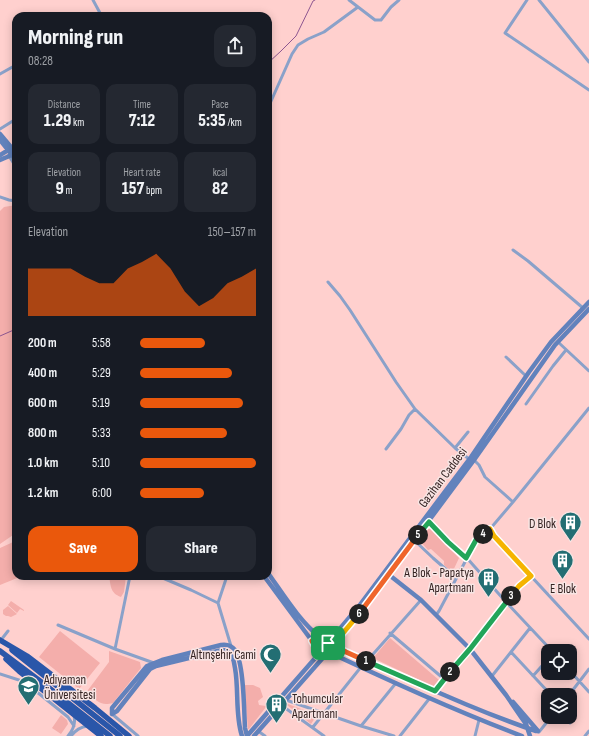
<!DOCTYPE html>
<meta charset="utf-8">
<style>
:root{--surface:#171b24;--page:#242831;--text:#f1f3f6;--muted:#9ea1a6;--accent:#ea580c}
body{margin:0;font-family:"Sofia Sans Condensed",sans-serif;background:var(--page);color:var(--text);height:100vh;display:flex;flex-direction:column;font-size:15px;white-space:nowrap}
*{box-sizing:border-box;margin:0}
p{font-size:13px;color:var(--muted)}
.icon{flex:none;width:22px;height:22px;fill:none;stroke:currentColor;stroke-width:2;stroke-linecap:round;stroke-linejoin:round}
.map{position:relative;flex:1;overflow:hidden}
.sheet{position:absolute;left:12px;top:12px;width:260px;height:568px;display:flex;flex-direction:column;background:var(--surface);border-radius:12px;box-shadow:0 2px 10px #0003}
.sheet>*{flex:none}
.controls{position:absolute;left:541px;top:644px;display:grid;gap:8px}
.controls a{display:grid;place-items:center;width:36px;height:36px;border-radius:8px;background:var(--surface);box-shadow:0 2px 10px #0003;font-size:20px}
.pin{position:absolute;display:grid;place-items:center;width:34px;height:34px;color:#fff;margin:-17px;border-radius:8px;box-shadow:0 2px 6px #0006}
.km{position:absolute;width:20px;height:20px;margin:-10px;border-radius:50%;background:#222;color:#fff;font-size:11px;line-height:20px;text-align:center}
.round{display:grid;place-items:center;flex:none;width:42px;height:42px;border-radius:12px;background:var(--page)}
.headline{display:flex;align-items:center;justify-content:space-between;height:68px;padding:0 16px}
h1{font-size:22px;font-weight:800;line-height:30px}
.stats{display:grid;grid-template-columns:repeat(3,1fr);gap:6px;height:68px;padding:4px 16px}
.stats div{display:grid;align-content:center;border-radius:10px;background:var(--page);text-align:center}
.stats b{font-size:17px;font-weight:800}
.stats small{font-size:11px;font-weight:400}
.stats p{font-size:11px}
.chart{height:112px;padding:8px 16px}
.chart p{display:flex;justify-content:space-between}
.chart svg{width:100%;height:72px;margin-top:4px;fill:var(--accent);opacity:.7}
.action{display:flex;gap:8px;margin-top:auto;padding:8px 16px}
.action a{flex:1;height:46px;border-radius:12px;background:var(--accent);color:#fff;font-size:16px;font-weight:800;line-height:46px;text-align:center}
.action a+a{background:var(--page);color:var(--text)}
ul{padding:0 16px;list-style:none;font-size:13px}
li{display:grid;grid-template-columns:64px 48px 1fr;align-items:center;height:30px}
li i{height:10px;border-radius:5px;background:var(--accent)}
.map>svg:first-child{display:block}
.green{fill:#f4aeab}
.lines{fill:none;stroke-linecap:round;stroke-linejoin:round}
.stream{stroke:#8e5791;stroke-width:1}
.street{stroke:#8aa1c9;stroke-width:3}
.secondary{stroke:#6282bc;stroke-width:4.5}
.highway{stroke:#2a56a9;stroke-width:5.5}
.split-1-casing{stroke:#fff;stroke-width:8}
.split-2-casing{stroke:#fff;stroke-width:8}
.split-3-casing{stroke:#fff;stroke-width:8}
.split-4-casing{stroke:#fff;stroke-width:8}
.split-5-casing{stroke:#fff;stroke-width:8}
.split-6-casing{stroke:#fff;stroke-width:8}
.split-7-casing{stroke:#fff;stroke-width:8}
.split-1{stroke:#f0652b;stroke-width:5}
.split-2{stroke:#22a559;stroke-width:5}
.split-3{stroke:#22a559;stroke-width:5}
.split-4{stroke:#f5b400;stroke-width:5}
.split-5{stroke:#22a559;stroke-width:5}
.split-6{stroke:#f0652b;stroke-width:5}
.split-7{stroke:#f5b400;stroke-width:5}
.labels{text-anchor:middle;stroke-width:3;stroke-linejoin:round;paint-order:stroke}
.street-label{font-size:13px;fill:#342322;stroke:#f8e5e4}
.poi-label{font-size:13px;fill:#342322;stroke:#f8e5e4;text-anchor:end}
</style>
<div class="map">
<svg width="589" height="736" viewBox="0 0 589 736">
<rect width="100%" height="100%" fill="#ffd0ce"/>
<path class="green" d="M16,205V533L0,544V211L4,207Z
M427,529H431L459,558L452,573L444,565V561L431,549L428,550L419,540Z
M16,540V576H22L0,585V548L11,543Z
M109,576H126L124,592L121,597C110,593 111,586 109,576Z
M11,601L24,610V611L20,609L17,613L8,605Z
M8,606L17,614L11,617L8,616H6L3,614V610Z
M60,631L100,663L79,689L39,657Z
M390,638L439,680L434,687L373,658Z
M109,651L140,662L141,668L113,703C101,706 99,702 89,695L88,690L109,662Z
M244,685H253L260,688L263,697L258,701L259,705L266,706V707L249,729H248Z
M288,704L317,715L311,724L287,705Z
M61,715L67,720L68,724L61,734L52,728Z"/>
<g class="lines">
<path class="stream" d="M268,63L281,51L296,36L313,1L315,0
M0,336L16,329"/>
<path class="street" d="M93,0L100,13L98,16
M349,0L375,20H381L391,7L399,0
M527,0L505,33L589,90
M539,0L589,62
M0,74L16,65
M268,108L292,54L298,45L308,39L324,32L358,7
M0,129L16,119
M9,156L16,167
M0,197L9,200L16,201
M513,250L528,261L583,308
M328,282L340,296L350,310L396,382L415,409L455,448L469,459
M558,342L589,371
M506,357L526,376
M526,404L553,366L566,350
M455,448L468,432
M386,449L401,429L409,415L415,409
M474,460L479,465L485,477L513,502
M429,522L448,542L466,557L506,602L552,651
M490,529L494,536L589,639
M414,540L433,558L456,578
M158,576L191,590L218,603L231,646
M218,603L227,576
M436,615L439,611L475,543L478,539L490,529L513,502L589,408
M58,625L115,649L154,663
M390,633L444,679
M1,640L8,631
M115,649L130,576
M511,652L551,695
M367,661L421,600
M570,671L589,692
M0,674L22,681L27,684L68,717L74,726
M492,676L530,628
M533,676L548,659
M435,691C446,675 459,662 471,647C490,623 507,596 531,576
M569,695L589,669
M286,700L361,726L394,736
M281,705L324,736
M112,714L138,736
M564,717L570,723
M361,726L396,683
M313,727L361,667
M258,731L265,736
M539,732L551,717
M68,736C73,730 76,724 74,716
M71,736C76,730 80,727 88,726
M400,736L429,699
M475,736L479,720
M585,736L589,731"/>
<path class="secondary" d="M0,134L16,153
M0,140L16,160
M0,155L10,149
M0,160L7,157L13,154
M268,573C283,594 300,622 321,638C328,644 337,648 346,652C409,679 471,709 536,731
M388,574L421,600L470,649L506,695L521,717L526,724L530,736
M264,576L312,641L318,647C385,679 453,710 522,736
M513,702L538,731
M112,714V708L147,666L162,660L221,645C227,644 231,645 235,650C244,663 244,711 245,728L247,736
M112,714L117,711L150,669L156,666L222,650C226,650 228,651 230,654C234,657 234,664 235,668C239,690 235,716 242,736
M247,736L317,656L359,606L471,457L529,372L551,342L589,302
M254,736L321,660L363,609L474,460L555,345L589,309"/>
<path class="highway" d="M0,640L27,656L95,708L129,736
M12,650L120,736
M0,651L44,684L110,736
M6,659L19,671L101,736"/>
</g>
<g class="lines">
<defs>
<path id="split-1" d="M328,643L317,656L316,648L312,641C316,647 321,649 328,652L333,645L346,652L366,661"/>
<path id="split-2" d="M366,661L435,691L450,672"/>
<path id="split-3" d="M450,672L470,649L511,596"/>
<path id="split-4" d="M483,534L490,529L494,536L531,576L519,586L511,596"/>
<path id="split-5" d="M418,535L429,522L448,542L466,558L476,540L483,534"/>
<path id="split-6" d="M359,614L418,535"/>
<path id="split-7" d="M328,643L333,645L359,614"/>
</defs>
<use href="#split-1" class="split-1-casing"/>
<use href="#split-2" class="split-2-casing"/>
<use href="#split-3" class="split-3-casing"/>
<use href="#split-4" class="split-4-casing"/>
<use href="#split-5" class="split-5-casing"/>
<use href="#split-6" class="split-6-casing"/>
<use href="#split-7" class="split-7-casing"/>
<use href="#split-1" class="split-1"/>
<use href="#split-2" class="split-2"/>
<use href="#split-3" class="split-3"/>
<use href="#split-4" class="split-4"/>
<use href="#split-5" class="split-5"/>
<use href="#split-6" class="split-6"/>
<use href="#split-7" class="split-7"/>
</g>
<defs>
<symbol id="building-pin" viewBox="-11 -11 22 30"><path d="M0 17L-7.5 6A9.5 9.5 0 1 1 7.5 6Z" fill="#236e73" stroke="#f8e5e4"/><path d="M-4-6H4V6H1V3H-1V6H-4ZM-2.5-4.3h1.7v1.8h-1.7ZM.8-4.3h1.7v1.8H.8ZM-2.5-1h1.7V.8h-1.7ZM.8-1h1.7V.8H.8Z" fill="#fff"/></symbol>
<symbol id="mosque-pin" viewBox="-11 -11 22 30"><path d="M0 17L-7.5 6A9.5 9.5 0 1 1 7.5 6Z" fill="#236e73" stroke="#f8e5e4"/><path d="M3.5-4.9A6 6 0 1 0 3.5 4.9A5 5 0 1 1 3.5-4.9Z" fill="#fff"/></symbol>
<symbol id="university-pin" viewBox="-11 -11 22 30"><path d="M0 17L-7.5 6A9.5 9.5 0 1 1 7.5 6Z" fill="#236e73" stroke="#f8e5e4"/><path d="M0-5L7-2L0 1L-7-2ZM-4 1L0 2.5L4 1V4Q0 6-4 4Z" fill="#fff"/></symbol>
</defs>
<g fill-rule="evenodd">
<use href="#building-pin" x="558" y="510" width="25" height="34"/>
<use href="#building-pin" x="550" y="548" width="25" height="34"/>
<use href="#building-pin" x="476" y="566" width="25" height="34"/>
<use href="#mosque-pin" x="258" y="642" width="25" height="34"/>
<use href="#university-pin" x="16" y="674" width="25" height="34"/>
<use href="#building-pin" x="264" y="692" width="25" height="34"/>
</g>
<g class="labels">
<g class="street-label">
<text transform="translate(442 477) rotate(-53)" y="5">Gazihan Caddesi</text>
</g>
<g class="poi-label">
<text x="556" y="528">D Blok</text>
<text x="474" y="577">A Blok - Papatya<tspan x="474" dy="15">Apartmanı</tspan></text>
<text x="563" y="593" text-anchor="middle">E Blok</text>
<text x="256" y="659">Altınşehir Cami</text>
<text x="44" y="684" text-anchor="start">Adıyaman<tspan x="44" dy="15">Üniversitesi</tspan></text>
<text x="292" y="703" text-anchor="start">Tohumcular<tspan x="292" dy="15">Apartmanı</tspan></text>
</g>
</g>
</svg>
<div class="controls">
<a><svg class="icon" aria-label="locate" viewBox="0 0 24 24"><circle cx="12" cy="12" r="6"/><path d="M12 2v4M12 18v4M2 12h4M18 12h4"/></svg></a>
<a><svg class="icon" aria-label="layers" viewBox="0 0 24 24"><path d="M12 4l9 5-9 5-9-5zM3 14l9 5 9-5"/></svg></a>
</div>
<div class="pin" style="left:328px;top:643px;background:#1e9e55"><svg class="icon" aria-label="arrive" viewBox="0 0 24 24"><path d="M6 21V4h12l-3 4 3 4H6"/></svg></div>
<b class="km" style="left:366px;top:661px">1</b>
<b class="km" style="left:450px;top:672px">2</b>
<b class="km" style="left:511px;top:596px">3</b>
<b class="km" style="left:483px;top:534px">4</b>
<b class="km" style="left:418px;top:535px">5</b>
<b class="km" style="left:359px;top:614px">6</b>
<section class="sheet">
<div class="headline"><div><h1>Morning run</h1><p>08:28</p></div><a class="round"><svg class="icon" aria-label="share" viewBox="0 0 24 24"><path d="M12 15V3M7 8l5-5 5 5M5 13v7h14v-7"/></svg></a></div>
<div class="stats">
<div><p>Distance</p><b>1.29<small> km</small></b></div>
<div><p>Time</p><b>7:12</b></div>
<div><p>Pace</p><b>5:35<small> /km</small></b></div>
</div>
<div class="stats">
<div><p>Elevation</p><b>9<small> m</small></b></div>
<div><p>Heart rate</p><b>157<small> bpm</small></b></div>
<div><p>kcal</p><b>82</b></div>
</div>
<div class="chart"><p><span>Elevation</span>150–157 m</p>
<svg viewBox="0 0 160 44" preserveAspectRatio="none"><path d="M0 44V15L10 15L20 15L30 15L40 20L50 24L60 24L70 15L80 11L90 6L100 15L110 29L120 38L130 33L140 24L150 20L160 15V44z"/></svg>
</div>
<ul>
<li><b>200 m</b>5:58<i style="width:56%"></i></li>
<li><b>400 m</b>5:29<i style="width:79%"></i></li>
<li><b>600 m</b>5:19<i style="width:89%"></i></li>
<li><b>800 m</b>5:33<i style="width:75%"></i></li>
<li><b>1.0 km</b>5:10<i style="width:100%"></i></li>
<li><b>1.2 km</b>6:00<i style="width:55%"></i></li>
</ul>
<div class="action"><a>Save</a><a>Share</a></div>
</section>
</div>
